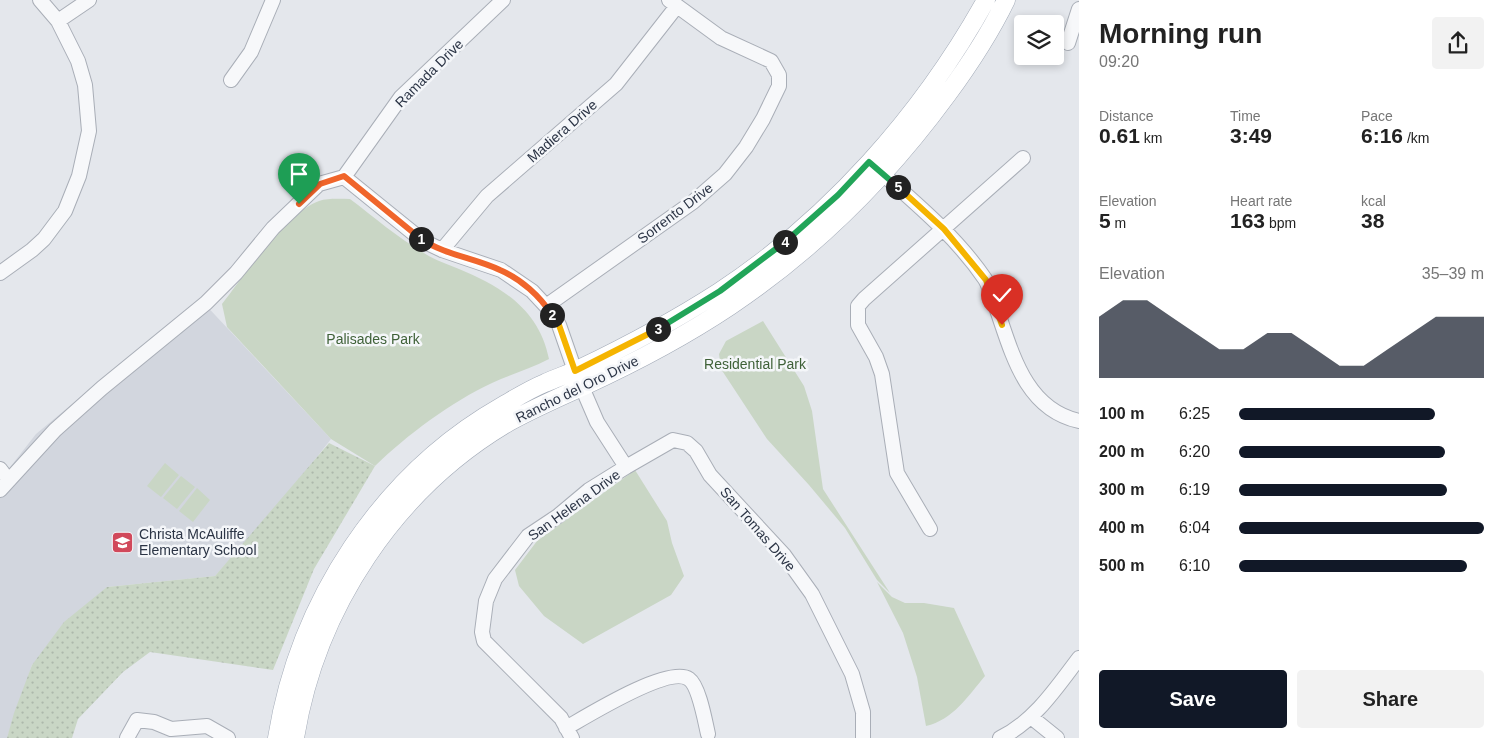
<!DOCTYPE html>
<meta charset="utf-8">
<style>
:root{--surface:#fff;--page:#f2f2f2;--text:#222;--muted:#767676;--accent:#111827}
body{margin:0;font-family:Helvetica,sans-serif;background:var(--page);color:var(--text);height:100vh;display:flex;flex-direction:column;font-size:19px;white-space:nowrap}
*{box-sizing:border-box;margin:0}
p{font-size:16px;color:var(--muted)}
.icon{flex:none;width:28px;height:28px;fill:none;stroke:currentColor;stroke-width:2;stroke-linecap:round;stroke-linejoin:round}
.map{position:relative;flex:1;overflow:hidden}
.side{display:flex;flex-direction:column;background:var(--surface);width:425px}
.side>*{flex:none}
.buttons{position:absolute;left:1014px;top:15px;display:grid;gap:10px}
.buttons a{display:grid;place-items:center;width:50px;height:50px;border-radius:5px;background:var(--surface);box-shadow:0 2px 8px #0003;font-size:25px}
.pin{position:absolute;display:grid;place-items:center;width:42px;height:42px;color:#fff;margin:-51px -21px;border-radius:50% 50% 50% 0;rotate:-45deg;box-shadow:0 0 5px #0007}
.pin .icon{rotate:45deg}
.km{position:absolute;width:25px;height:25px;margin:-12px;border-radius:50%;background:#222;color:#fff;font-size:14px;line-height:25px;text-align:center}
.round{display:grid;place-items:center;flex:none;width:52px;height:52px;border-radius:5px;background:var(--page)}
.head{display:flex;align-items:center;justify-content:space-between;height:85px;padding:0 20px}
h1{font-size:28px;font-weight:700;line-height:38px}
.metrics{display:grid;grid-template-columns:repeat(3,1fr);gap:8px;height:85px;padding:5px 20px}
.metrics div{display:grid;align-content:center}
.metrics b{font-size:21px;font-weight:700}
.metrics small{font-size:14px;font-weight:400}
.metrics p{font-size:14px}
.chart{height:140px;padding:10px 20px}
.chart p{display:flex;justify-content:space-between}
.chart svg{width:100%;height:90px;margin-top:5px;fill:var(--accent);opacity:.7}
.primary-button{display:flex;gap:10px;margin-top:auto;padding:10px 20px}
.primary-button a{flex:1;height:58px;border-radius:5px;background:var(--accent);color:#fff;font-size:20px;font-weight:700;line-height:58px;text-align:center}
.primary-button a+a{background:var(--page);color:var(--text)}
ul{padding:0 20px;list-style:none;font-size:16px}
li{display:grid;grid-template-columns:80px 60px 1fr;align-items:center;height:38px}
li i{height:12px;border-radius:6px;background:var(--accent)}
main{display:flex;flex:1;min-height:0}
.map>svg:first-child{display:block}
.built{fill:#d2d6de}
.grass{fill:url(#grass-dots)}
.green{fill:#c9d6c5}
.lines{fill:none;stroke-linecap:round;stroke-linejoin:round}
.minor-casing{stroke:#a9aeb7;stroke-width:16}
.major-casing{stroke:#a3abb8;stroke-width:19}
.minor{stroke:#f7f8fa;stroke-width:14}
.major{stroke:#fff;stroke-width:18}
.split-1-casing{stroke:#fff;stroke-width:10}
.split-2-casing{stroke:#fff;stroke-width:10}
.split-3-casing{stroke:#fff;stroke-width:10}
.split-4-casing{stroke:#fff;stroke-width:10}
.split-5-casing{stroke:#fff;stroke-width:10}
.split-6-casing{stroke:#fff;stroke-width:10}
.split-1{stroke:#f0652b;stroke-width:6}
.split-2{stroke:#f0652b;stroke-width:6}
.split-3{stroke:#f5b400;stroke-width:6}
.split-4{stroke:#22a559;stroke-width:6}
.split-5{stroke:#22a559;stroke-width:6}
.split-6{stroke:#f5b400;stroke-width:6}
.labels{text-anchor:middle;stroke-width:5;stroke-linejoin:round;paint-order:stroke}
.street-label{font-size:14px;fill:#2b3445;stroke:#f4f6f9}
.park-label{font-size:14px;fill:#3f6138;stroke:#f4f6f9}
.poi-label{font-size:14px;fill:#2b3445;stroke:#f4f6f9;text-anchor:start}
</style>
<main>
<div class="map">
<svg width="1079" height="738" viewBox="0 0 1079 738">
<defs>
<pattern id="grass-dots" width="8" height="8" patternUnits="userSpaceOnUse" patternTransform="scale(1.25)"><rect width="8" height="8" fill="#c9d6c5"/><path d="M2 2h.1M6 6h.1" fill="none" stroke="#adb8ab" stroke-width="1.8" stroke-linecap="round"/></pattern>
</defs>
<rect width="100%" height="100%" fill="#e4e7ec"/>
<path class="built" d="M201,300L331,439L277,508L215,576L107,587L32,665L7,738H0V480L36,434L155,335Z"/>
<path class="grass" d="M329,443L375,466L314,569L273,670L150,652L123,672L78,719L72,738H7L14,713L32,665L64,622L107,587L215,576Z"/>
<path class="green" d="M350,199C374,217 398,238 424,253C434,260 447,264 459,269C502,287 539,309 549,359C530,369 511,374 492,383C451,402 407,435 375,466L331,439L227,327L222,304C244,276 286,213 319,201C328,198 340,199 350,199Z
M763,321L804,386L812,411L823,489L890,593L877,580L845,528L809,485L767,439L721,369L719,354L726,341Z
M165,463L179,475L161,497L147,486Z
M635,470L667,521L672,543L684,576L671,595L583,644L544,616L519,586L515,570L537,541Z
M181,476L195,487L177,509L163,498Z
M197,488L210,500L193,522L179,511Z
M877,582L892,597L905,603H924L954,608L985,676C968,696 953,720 926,726L917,677L903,633Z"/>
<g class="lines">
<defs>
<path id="minor" d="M58,21L89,0
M1068,43L1079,9
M231,80L251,52L273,0
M876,168C914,202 955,235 985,279C990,287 992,298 996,307C1012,353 1025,409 1079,421
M344,177L423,241L442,250L501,270L532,291L546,306L559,325L575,371L597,422L626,467
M344,177L401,97L503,0
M442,250L487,196L616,84L677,6
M0,273L32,250L44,239L65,211L79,176L89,131L85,85L78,61L58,21L40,0
M546,306L693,202L725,174L746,147L763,119L779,86V75L771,61L721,38L669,0
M0,469L3,473
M0,490L55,430L102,388L206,303L236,273L273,228L319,184L344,177
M930,529L897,473L882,374L876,357L858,325V306L864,299L1023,158
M1031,717L1057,738
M566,728C587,716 669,665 689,679C699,686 705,721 708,734
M127,738L137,720L154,722L171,729L207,726L228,738
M572,738L561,718L484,641L482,632L486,601L495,579L528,536L558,516L589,490L626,467L673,440L687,443L696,451L710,475L784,555L812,594L852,674L863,712V738
M1000,738C1034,722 1057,687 1079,658"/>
<path id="major" d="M277,738C299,602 381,475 502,406C516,398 530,389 545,383C556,378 568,374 579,369C627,346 674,321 719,292C830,219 922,115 986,0
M295,738C316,608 395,489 509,422C534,408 560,397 586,385C636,362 685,336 730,306C815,249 887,177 947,95C969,65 990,33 1006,0"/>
</defs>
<use href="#minor" class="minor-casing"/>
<use href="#major" class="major-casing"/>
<use href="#minor" class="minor"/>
<use href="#major" class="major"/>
</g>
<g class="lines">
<defs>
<path id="split-1" d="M299,204L320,184L344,176L421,239"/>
<path id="split-2" d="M421,239C445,255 475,258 500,270C521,279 540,296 552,315"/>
<path id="split-3" d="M552,315L559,325L575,371L658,329"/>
<path id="split-4" d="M658,329L720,291L785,242"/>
<path id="split-5" d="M785,242L838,195L869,162L898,187"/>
<path id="split-6" d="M898,187L944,229L986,280L1002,325"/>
</defs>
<use href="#split-1" class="split-1-casing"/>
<use href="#split-2" class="split-2-casing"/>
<use href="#split-3" class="split-3-casing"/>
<use href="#split-4" class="split-4-casing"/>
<use href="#split-5" class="split-5-casing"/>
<use href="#split-6" class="split-6-casing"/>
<use href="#split-1" class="split-1"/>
<use href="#split-2" class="split-2"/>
<use href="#split-3" class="split-3"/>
<use href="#split-4" class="split-4"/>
<use href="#split-5" class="split-5"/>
<use href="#split-6" class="split-6"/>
</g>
<defs>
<symbol id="school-square" viewBox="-11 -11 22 22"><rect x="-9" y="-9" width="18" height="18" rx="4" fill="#d1495b" stroke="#f4f6f9"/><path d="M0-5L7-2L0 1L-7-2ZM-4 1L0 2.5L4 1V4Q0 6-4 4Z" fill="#fff"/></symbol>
</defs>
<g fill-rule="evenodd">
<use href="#school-square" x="110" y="530" width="25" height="25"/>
</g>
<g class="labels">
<g class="street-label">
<text transform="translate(429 73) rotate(-45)" y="5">Ramada Drive</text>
<text transform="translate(562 131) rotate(-41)" y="5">Madiera Drive</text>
<text transform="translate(675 213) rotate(-37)" y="5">Sorrento Drive</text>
<text transform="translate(577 389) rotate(-26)" y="5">Rancho del Oro Drive</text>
<text transform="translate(574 505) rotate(-36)" y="5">San Helena Drive</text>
<text transform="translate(758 529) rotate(49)" y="5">San Tomas Drive</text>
</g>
<g class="park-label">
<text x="373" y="344">Palisades Park</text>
<text x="755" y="369">Residential Park</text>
</g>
<g class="poi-label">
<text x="139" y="539">Christa McAuliffe<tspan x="139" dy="16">Elementary School</tspan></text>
</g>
</g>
</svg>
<div class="buttons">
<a><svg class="icon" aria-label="layers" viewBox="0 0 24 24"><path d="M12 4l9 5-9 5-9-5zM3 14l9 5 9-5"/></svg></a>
</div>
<div class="pin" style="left:299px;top:204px;background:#1e9e55"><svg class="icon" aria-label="arrive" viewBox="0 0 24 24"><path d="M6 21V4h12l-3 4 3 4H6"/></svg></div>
<div class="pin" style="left:1002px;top:325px;background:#d93025"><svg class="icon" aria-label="check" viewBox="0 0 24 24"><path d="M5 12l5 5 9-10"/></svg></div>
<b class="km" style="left:421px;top:239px">1</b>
<b class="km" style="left:552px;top:315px">2</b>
<b class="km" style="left:658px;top:329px">3</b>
<b class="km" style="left:785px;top:242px">4</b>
<b class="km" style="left:898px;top:187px">5</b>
</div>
<section class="side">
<div class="head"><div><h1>Morning run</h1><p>09:20</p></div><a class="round"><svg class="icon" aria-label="share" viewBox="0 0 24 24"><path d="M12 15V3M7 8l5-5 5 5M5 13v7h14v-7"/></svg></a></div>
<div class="metrics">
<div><p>Distance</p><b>0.61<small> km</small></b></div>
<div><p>Time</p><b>3:49</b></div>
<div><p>Pace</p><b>6:16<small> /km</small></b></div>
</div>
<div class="metrics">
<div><p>Elevation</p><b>5<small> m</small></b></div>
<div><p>Heart rate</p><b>163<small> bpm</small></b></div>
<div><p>kcal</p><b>38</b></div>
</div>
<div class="chart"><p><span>Elevation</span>35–39 m</p>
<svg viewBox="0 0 160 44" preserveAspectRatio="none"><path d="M0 44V14L10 6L20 6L30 14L40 22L50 30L60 30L70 22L80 22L90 30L100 38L110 38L120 30L130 22L140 14L150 14L160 14V44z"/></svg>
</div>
<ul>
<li><b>100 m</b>6:25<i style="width:80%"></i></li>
<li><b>200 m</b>6:20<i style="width:84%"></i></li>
<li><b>300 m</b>6:19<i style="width:85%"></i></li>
<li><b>400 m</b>6:04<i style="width:100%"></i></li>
<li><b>500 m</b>6:10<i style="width:93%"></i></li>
</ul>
<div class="primary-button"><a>Save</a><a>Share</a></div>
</section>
</main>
